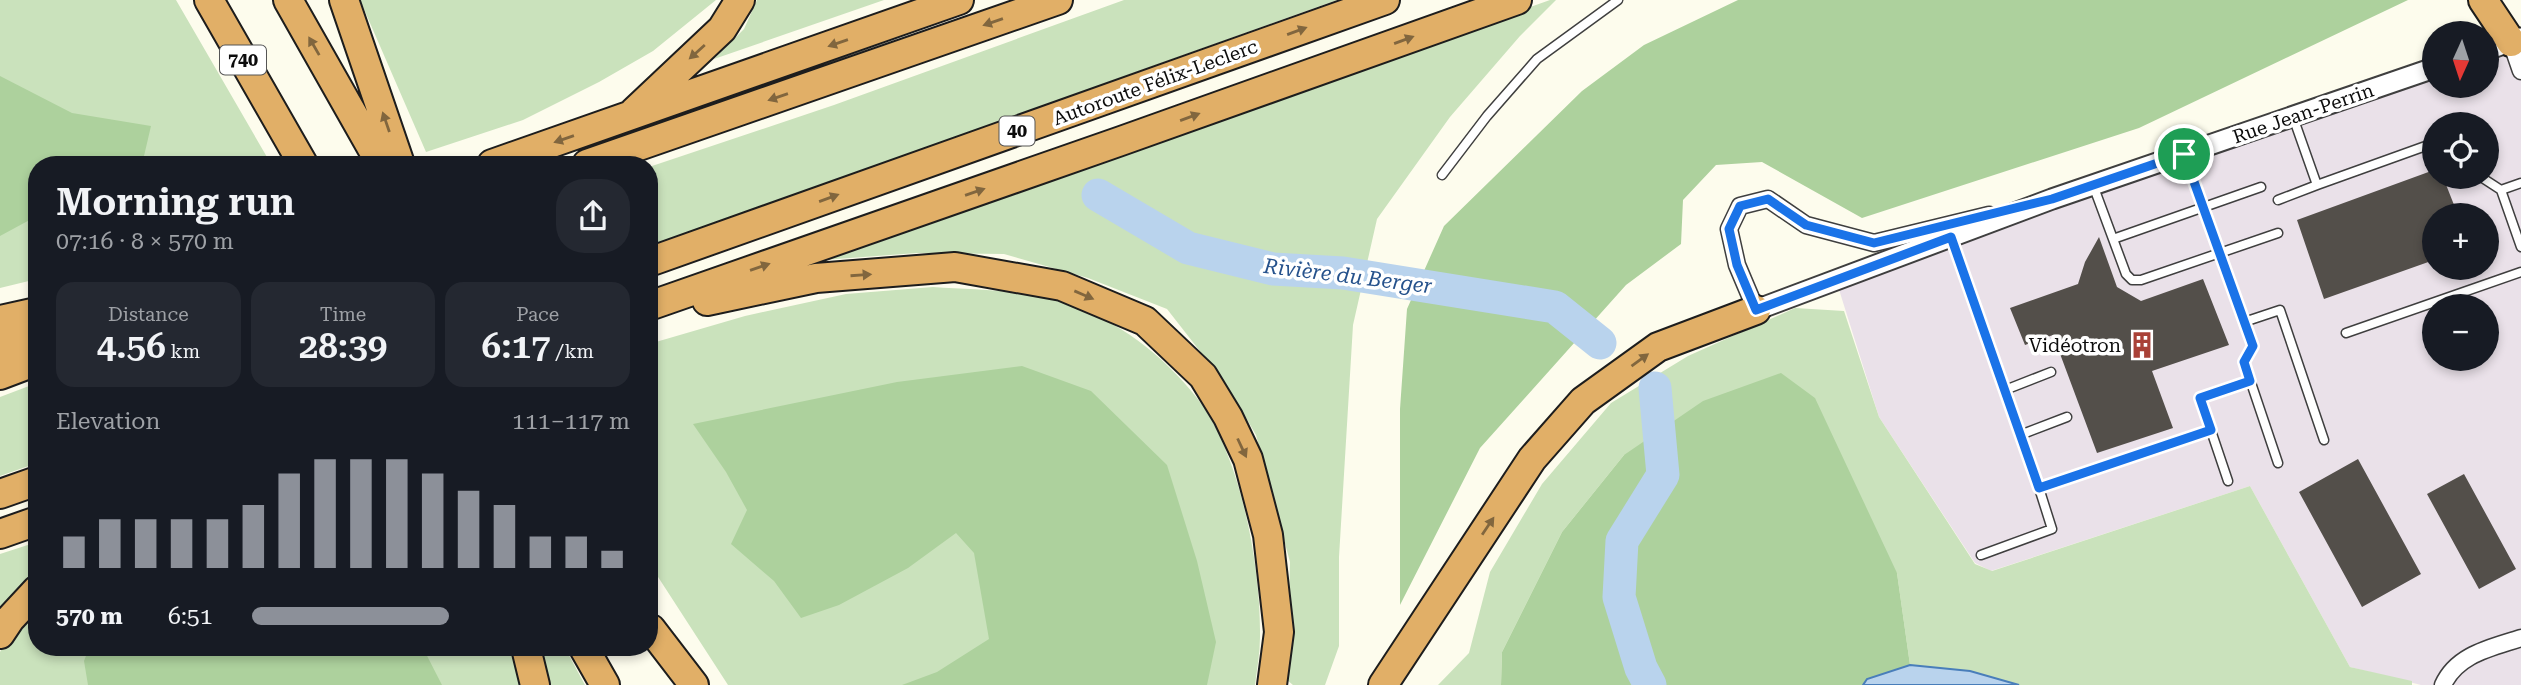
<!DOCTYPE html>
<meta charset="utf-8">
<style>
:root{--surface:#171b24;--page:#242831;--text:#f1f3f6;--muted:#9ea1a6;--accent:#8c9099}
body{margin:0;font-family:"Roboto Serif",serif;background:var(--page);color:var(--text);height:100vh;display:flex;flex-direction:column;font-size:26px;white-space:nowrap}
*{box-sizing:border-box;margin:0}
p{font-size:23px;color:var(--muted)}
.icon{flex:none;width:38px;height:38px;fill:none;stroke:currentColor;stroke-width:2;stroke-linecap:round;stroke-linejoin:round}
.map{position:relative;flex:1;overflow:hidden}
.panel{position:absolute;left:28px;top:156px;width:630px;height:500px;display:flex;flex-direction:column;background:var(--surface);border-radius:28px;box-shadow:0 4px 10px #0003}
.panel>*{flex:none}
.needle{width:46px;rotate:183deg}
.controls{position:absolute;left:2422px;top:21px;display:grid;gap:14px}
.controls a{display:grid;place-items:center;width:77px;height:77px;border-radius:50%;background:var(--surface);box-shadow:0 4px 10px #0003;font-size:35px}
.pin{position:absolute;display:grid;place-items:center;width:60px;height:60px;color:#fff;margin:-30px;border:4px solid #fff;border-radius:50%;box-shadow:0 2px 7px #0007}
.round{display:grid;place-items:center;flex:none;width:74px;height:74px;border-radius:28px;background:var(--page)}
.headline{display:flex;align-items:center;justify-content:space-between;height:119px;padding:0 28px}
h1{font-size:38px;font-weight:600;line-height:52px}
.figures{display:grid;grid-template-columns:repeat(3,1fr);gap:10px;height:119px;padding:7px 28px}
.figures div{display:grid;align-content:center;border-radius:18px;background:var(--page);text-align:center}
.figures b{font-size:35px;font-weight:600}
.figures small{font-size:19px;font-weight:400}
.figures p{font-size:19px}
.chart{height:196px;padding:14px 28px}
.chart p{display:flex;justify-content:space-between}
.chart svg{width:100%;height:126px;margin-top:7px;stroke:var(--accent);stroke-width:6}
ul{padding:0 28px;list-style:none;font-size:23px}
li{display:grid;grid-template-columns:112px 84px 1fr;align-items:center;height:52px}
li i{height:18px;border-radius:9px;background:var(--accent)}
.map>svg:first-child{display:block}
.industrial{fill:#eae1e9;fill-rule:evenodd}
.green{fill:#cae2bc}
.forest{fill:#add19d}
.water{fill:#b9d3ed;stroke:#497eba;stroke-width:2}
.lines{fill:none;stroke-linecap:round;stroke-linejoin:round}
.river{stroke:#b9d3ed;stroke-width:33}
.building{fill:#534f4a}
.service-casing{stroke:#3f3f3f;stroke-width:11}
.minor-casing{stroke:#3f3f3f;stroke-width:19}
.tertiary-casing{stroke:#3f3f3f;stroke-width:23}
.motorway-casing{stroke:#1d1d1d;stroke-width:32}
.service{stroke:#fff;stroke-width:8}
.minor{stroke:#fff;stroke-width:16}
.tertiary{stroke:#fff;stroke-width:19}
.motorway{stroke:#e1af67;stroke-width:28}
.oneway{fill:#81663e}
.route-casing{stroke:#fff;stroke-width:14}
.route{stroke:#1a73e8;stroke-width:9}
.labels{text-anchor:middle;stroke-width:7;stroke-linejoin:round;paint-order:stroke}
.shield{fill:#fff;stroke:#555;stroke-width:2}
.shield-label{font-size:18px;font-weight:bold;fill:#0c0c0c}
.street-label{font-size:19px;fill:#0c0c0c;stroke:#fff}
.poi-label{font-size:19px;fill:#0c0c0c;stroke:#fff;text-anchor:end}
.water-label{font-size:21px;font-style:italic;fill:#26528c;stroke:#fff}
</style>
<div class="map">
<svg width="2521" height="685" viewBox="0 0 2521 685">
<rect width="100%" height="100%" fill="#fdfced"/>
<path class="industrial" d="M2521,38V685H2421L2350,667L2250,486L1991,571L1975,563L1879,417L1836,280L2434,68V86H2487V50ZM2434,124H2487V177H2434ZM2434,215H2487V268H2434ZM2434,306H2487V359H2434Z"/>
<path class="green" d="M0,0H176L271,164H37V279L0,288Z
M360,0H716L653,51L599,82L523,120L426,152Z
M757,0H884L714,59L744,29Z
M1124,0H1337L649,247V167L834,105Z
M1550,0H1556L1520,36L1450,117L1377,219L1353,325L1339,557V646L1325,685H1293L1287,680L1290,562L1256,435L1228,387L1167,309L1088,278L1004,254L917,253L823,260Z
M933,287C977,290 1023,289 1065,303C1118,320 1163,355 1197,398C1241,455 1261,567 1260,637C1260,653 1257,669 1255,685H728L649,563V344L745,316L846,294Z
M1795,308L1844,311L1879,417L1975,564L1992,571L2250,486L2350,667L2412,681V685H2019L1970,671L1910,665L1897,573L1624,455L1562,532L1502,652L1501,685H1438L1469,653L1490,572L1542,484L1611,403L1688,356Z
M37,383V463L0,476V397Z
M37,542V578L0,612V554Z
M37,610V648H511L518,667L520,685H0V652L8,637Z
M537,648H565L585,685H546Z"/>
<path class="forest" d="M1738,0H2408L2139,128L1862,218L1762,162L1716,165L1683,200L1681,244L1626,285L1480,448L1400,605V409L1407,309L1444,226L1582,91L1644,45Z
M0,76L72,113L151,126L144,156L128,164H37V216L0,236Z
M1022,366L1091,391L1167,465L1197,561L1216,642L1207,685H902L937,672L989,639L974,553L956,533L908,568L839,605L801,618L774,581L731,544L747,510L726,472L693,424L897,382Z
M1781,373L1815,398L1897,573L1910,665L1867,679L1863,685H1501L1502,652L1562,532L1624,455L1703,401Z
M89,648H423L442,685H88L84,661Z"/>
<path class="water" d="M1910,665L1970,671L2019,685H1863L1867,679Z"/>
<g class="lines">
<path class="river" d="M1098,195L1188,248L1273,269L1343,273L1555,307L1600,343
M1650,685L1641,668L1619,597L1622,541L1663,475L1655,388"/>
</g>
<path class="building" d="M2434,170V177H2443L2458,215H2434V260L2324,299L2297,220Z
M2099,237L2117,287L2141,301L2203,279L2229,345L2152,371L2173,428L2097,453L2053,335L2025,345L2010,308L2078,284L2085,262Z
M2358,459L2421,574L2362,607L2299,492Z
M2464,474L2516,569L2479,589L2427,494Z"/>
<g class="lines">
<defs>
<path id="service" d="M2293,117L2317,185L2434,143
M2184,154L2244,322L2280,310L2324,440
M1442,175L1487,116L1537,59L1618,0
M2481,177L2501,190
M2521,183L2501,190L2521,247
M2093,185L2126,274L2132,280H2141L2278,233
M2278,200L2317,185
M1951,237L2039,488L2211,430
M2113,239L2261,187
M2244,322L2253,346L2244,362L2278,463
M2346,333L2521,272
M2005,390L2051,372
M2020,435L2067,417
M2228,481L2200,398L2250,381
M1981,555L2052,529L2039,488"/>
<path id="minor" d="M2511,42L2521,71
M1756,310L1737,265L1729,229L1740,206L1768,199L1806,225L1874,243L1989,215
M2443,685C2457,654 2491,648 2521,638"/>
<path id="tertiary" d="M2487,50L2520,38
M1756,310L2052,199L2434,68"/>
<path id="motorway" d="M209,0L303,164
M288,0L381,164
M344,0L400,164
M2483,0L2511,42
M634,112L722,29L740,0
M492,164L959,0
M587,164L1058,0
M649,262L1385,0
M707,301L816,278L955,267L1062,286L1145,321L1203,376L1228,417L1248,459L1268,535L1279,632L1272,685
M649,306L1121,141L1517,0
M0,320L37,312
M0,348L37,333
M0,375L37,361
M0,494L37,481
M0,534L37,521
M651,629L694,685
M0,634L10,619L37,590
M526,648L535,685
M584,648L605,685
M1383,685L1532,459L1583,401L1658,347L1756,310"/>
</defs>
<use href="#service" class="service-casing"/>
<use href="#minor" class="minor-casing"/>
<use href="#tertiary" class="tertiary-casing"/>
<use href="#motorway" class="motorway-casing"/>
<use href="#service" class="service"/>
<use href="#minor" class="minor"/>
<use href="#tertiary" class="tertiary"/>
<use href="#motorway" class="motorway"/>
</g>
<defs><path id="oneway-solid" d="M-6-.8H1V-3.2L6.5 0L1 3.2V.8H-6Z" transform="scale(1.75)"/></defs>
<g class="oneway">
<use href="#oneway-solid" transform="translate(993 22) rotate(161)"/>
<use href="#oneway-solid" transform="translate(1297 31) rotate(-20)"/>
<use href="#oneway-solid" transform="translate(1404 40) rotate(-20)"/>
<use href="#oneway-solid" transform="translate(838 43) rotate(161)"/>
<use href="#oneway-solid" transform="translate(314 46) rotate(-120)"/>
<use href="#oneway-solid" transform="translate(697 52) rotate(138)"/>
<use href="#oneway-solid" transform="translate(778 97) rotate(161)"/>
<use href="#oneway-solid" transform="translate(1190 117) rotate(-20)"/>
<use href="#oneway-solid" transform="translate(386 122) rotate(-109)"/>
<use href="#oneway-solid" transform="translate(564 139) rotate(161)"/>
<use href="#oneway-solid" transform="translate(975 192) rotate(-19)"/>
<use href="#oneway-solid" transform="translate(829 198) rotate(-20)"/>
<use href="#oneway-solid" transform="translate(760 267) rotate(-19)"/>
<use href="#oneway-solid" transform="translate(861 275) rotate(-4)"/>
<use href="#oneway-solid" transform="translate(1084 295) rotate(23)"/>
<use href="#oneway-solid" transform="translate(1640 360) rotate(-36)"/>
<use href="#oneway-solid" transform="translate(1242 448) rotate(65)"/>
<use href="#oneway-solid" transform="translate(1488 526) rotate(-56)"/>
</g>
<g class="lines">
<defs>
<path id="route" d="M2184,154L2253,346L2244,362L2250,381L2200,398L2211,430L2039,488L1951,237L1756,310L1737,265L1729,229L1740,206L1768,199L1806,225L1874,243L2052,199Z"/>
</defs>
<use href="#route" class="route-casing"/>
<use href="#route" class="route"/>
</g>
<defs>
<symbol id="building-bare" viewBox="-9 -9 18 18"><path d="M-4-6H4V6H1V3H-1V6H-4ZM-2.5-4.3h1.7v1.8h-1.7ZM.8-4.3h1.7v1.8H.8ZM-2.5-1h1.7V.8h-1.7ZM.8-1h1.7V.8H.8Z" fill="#a94137" stroke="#fff" stroke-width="2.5" paint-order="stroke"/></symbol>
</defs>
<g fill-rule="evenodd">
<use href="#building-bare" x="2123" y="326" width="38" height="38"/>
</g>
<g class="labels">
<g class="shield">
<rect x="220" y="45.5" width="46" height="29" rx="5"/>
<rect x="999.5" y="116.5" width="35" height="29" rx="5"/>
</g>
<g class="shield-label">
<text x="243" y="66">740</text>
<text x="1017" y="137">40</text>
</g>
<g class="street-label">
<text transform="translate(1155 82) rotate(-20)" y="7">Autoroute Félix-Leclerc</text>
<text transform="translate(2303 113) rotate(-19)" y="7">Rue Jean-Perrin</text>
</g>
<g class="poi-label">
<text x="2121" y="352">Vidéotron</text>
</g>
<g class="water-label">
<text transform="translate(1348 276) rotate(7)" y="7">Rivière du Berger</text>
</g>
</g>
</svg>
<div class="controls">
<a><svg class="needle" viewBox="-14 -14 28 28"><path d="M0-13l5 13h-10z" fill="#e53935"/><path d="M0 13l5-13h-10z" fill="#9ea1a6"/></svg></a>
<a><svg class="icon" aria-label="locate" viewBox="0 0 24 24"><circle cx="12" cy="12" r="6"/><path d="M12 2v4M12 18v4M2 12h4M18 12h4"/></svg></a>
<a>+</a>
<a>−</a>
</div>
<div class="pin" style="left:2184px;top:154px;background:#1e9e55"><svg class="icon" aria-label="arrive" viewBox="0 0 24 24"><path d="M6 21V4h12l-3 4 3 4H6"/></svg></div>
<section class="panel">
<div class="headline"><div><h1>Morning run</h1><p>07:16 · 8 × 570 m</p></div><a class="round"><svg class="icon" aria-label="share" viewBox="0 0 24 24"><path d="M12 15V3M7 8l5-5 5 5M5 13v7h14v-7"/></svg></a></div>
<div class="figures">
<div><p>Distance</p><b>4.56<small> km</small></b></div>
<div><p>Time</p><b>28:39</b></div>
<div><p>Pace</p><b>6:17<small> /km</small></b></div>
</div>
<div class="chart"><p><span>Elevation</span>111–117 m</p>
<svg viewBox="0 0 160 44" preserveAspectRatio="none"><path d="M5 44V33M15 44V27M25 44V27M35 44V27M45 44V27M55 44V22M65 44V11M75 44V6M85 44V6M95 44V6M105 44V11M115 44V17M125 44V22M135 44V33M145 44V33M155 44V38"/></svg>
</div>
<ul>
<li><b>570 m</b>6:51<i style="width:52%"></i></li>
</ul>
</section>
</div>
